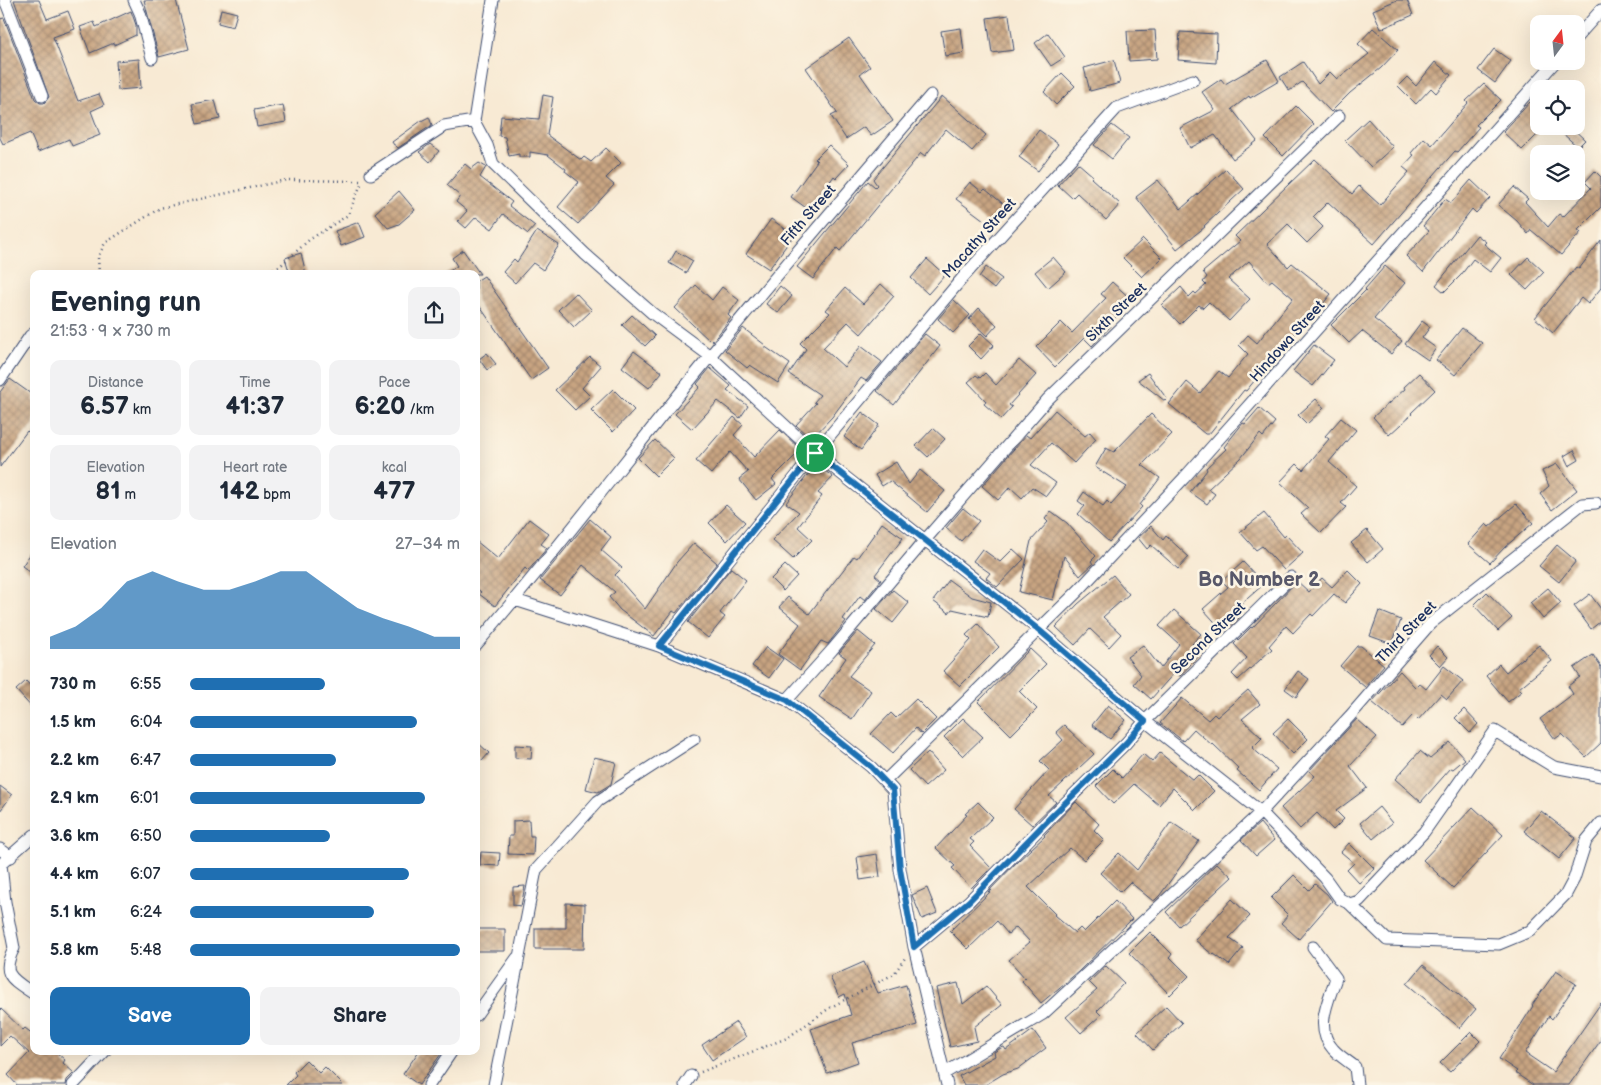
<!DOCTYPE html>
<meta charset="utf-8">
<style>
:root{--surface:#fff;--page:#f2f2f3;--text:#1f2937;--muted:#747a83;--accent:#1f6fb2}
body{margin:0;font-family:"Balsamiq Sans",sans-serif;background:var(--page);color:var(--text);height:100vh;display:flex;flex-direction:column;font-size:19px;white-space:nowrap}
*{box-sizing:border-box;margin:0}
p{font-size:16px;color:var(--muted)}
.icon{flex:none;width:28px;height:28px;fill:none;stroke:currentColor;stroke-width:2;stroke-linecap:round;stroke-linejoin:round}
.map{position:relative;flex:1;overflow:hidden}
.sheet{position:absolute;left:30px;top:270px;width:450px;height:785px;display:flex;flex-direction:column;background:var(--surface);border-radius:10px;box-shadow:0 5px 20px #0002}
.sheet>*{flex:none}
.needle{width:32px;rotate:15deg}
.tools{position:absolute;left:1530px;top:15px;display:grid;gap:10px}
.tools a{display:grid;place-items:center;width:55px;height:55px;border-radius:10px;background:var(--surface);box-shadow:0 5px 20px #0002;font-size:25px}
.pin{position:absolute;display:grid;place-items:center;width:42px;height:42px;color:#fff;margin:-21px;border:2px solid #fff;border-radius:50%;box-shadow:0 1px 5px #0007}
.round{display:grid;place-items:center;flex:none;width:52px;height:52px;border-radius:10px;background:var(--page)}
.head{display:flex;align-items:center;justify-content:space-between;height:85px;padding:0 20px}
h1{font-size:28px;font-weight:600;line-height:38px}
.metrics{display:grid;grid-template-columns:repeat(3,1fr);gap:8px;height:85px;padding:5px 20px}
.metrics div{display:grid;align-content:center;border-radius:10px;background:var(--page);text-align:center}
.metrics b{font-size:25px;font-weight:600}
.metrics small{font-size:14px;font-weight:400}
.metrics p{font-size:14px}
.chart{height:140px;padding:10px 20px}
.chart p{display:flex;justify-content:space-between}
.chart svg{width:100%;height:90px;margin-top:5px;fill:var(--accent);opacity:.7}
.action{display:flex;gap:10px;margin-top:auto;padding:10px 20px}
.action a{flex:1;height:58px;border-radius:10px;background:var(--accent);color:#fff;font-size:20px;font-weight:600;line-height:58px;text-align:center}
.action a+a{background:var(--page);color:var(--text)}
ul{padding:0 20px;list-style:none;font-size:16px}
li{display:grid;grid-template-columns:80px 60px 1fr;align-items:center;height:38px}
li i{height:12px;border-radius:6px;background:var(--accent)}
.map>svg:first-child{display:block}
.building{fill:url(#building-cross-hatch)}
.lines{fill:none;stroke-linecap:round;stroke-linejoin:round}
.minor-casing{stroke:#3c4b70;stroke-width:13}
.path{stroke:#3c4b70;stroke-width:2.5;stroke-dasharray:1 4;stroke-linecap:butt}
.minor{stroke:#fff;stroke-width:11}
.route-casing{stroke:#fff;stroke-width:10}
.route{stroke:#1f6fb2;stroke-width:6}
.labels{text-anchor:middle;stroke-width:5;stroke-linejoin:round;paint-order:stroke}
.street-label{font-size:15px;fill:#1b2f5e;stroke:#fcf5e5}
.district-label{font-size:20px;font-weight:bold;fill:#58586a;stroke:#fcf5e5}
</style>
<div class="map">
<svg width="1601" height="1085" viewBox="0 0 1601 1085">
<defs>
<pattern id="building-cross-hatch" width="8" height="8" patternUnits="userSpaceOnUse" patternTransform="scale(1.25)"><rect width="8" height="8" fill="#c8a481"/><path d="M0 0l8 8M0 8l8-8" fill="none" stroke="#a2866d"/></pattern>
</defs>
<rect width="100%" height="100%" fill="#fcf5e5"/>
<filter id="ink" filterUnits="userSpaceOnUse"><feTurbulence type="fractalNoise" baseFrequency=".02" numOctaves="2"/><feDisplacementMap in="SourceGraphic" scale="10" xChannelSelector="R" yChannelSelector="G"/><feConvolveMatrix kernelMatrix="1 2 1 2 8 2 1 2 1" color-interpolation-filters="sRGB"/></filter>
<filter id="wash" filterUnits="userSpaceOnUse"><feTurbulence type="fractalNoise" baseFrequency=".0096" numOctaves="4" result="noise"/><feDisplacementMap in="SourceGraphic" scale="20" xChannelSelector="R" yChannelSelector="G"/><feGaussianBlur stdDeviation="1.12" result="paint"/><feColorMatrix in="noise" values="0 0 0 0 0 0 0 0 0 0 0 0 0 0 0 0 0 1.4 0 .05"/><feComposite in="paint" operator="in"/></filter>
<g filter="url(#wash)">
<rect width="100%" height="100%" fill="#f8ead4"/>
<g id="blocks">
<path class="building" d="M14,0H39L47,19L68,11L75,29L53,37L78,101L99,94L104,105L91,111L100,135L72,146L69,139L38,152L30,133L3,144L0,138V19L4,18L35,99L40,103H44L49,97Z
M144,0H176L189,49L159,57Z
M1397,0H1407L1413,15L1381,29L1373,10Z
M221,9L237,13L233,27L218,23Z
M131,11L136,25V35L114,45V43L90,53L80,27L94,22L96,27Z
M1009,15L1014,50L992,53L987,18Z
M961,28L964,53L945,56L941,31Z
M1373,28L1398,50L1381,68L1350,93L1331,112L1302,82L1289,91L1280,77L1303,62L1318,84L1330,72L1337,79L1369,54L1358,44Z
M1155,30L1157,59L1129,61L1127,31Z
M1180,32L1217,34L1216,63L1178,60Z
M1048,33L1065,57L1051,66L1035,43Z
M849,38L870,67L860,74L893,121L871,136L864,127L846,139L831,116L837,113L806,68Z
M1494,49L1511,61L1495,83L1478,70Z
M139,59L141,88L118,90L116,61Z
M1114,60L1120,83L1090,91L1084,68Z
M1267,60L1279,81L1250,98L1249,96L1232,109L1257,141L1233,159L1215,135L1190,148L1180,128L1215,110L1202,92L1221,79L1225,84Z
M1435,62L1451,75L1436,93L1431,88L1416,104L1398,86L1407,77L1416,86Z
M1062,73L1075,86L1056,105L1044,92Z
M1484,84L1501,100L1476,125L1479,127L1457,152L1455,151L1433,176L1374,244L1328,202L1313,217L1323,227L1307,243L1288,224L1267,244L1288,267L1292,263L1331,294L1307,323L1305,321L1275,359V364L1269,372L1265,368L1246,391L1244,390L1209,434H1205L1169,404L1187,382L1200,393L1219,371L1228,378L1248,354L1239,345L1248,335L1257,343L1293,298L1272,280L1268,283L1249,261L1228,279L1250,299L1229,321L1209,302L1203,308L1199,305L1180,324L1162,305L1181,287L1189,297L1194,292L1196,294L1206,285L1203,282L1207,277L1203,272L1240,241L1235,236L1315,159L1352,194L1359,186L1380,205L1409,172L1403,167L1414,155L1411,153L1424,138L1432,145L1468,103L1466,101Z
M543,95L553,97L547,135L581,160L584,157L591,162L606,148L621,163L606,178L614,185L578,224L558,207L579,182L565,171L566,169L548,155L530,152V157H519V154L509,156L505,137L499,136L501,116L539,119Z
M942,96L986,135L972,151L946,129L925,156L921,153L840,251L837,248L813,279L797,267L868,181L875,187L877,185L873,179Z
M1539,96V126H1546L1522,150L1503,132L1530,102L1532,104Z
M215,100L220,119L197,124L192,104Z
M283,105L286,122L257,127L254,110Z
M1296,106L1314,124L1283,156L1265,138Z
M429,117L432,125L398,148L395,145H394L392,142L421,121Z
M1368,119L1393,147L1371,167L1345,140Z
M1112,125L1129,138L1112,159L1094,145Z
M1554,126H1570L1585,140L1578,147Z
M1039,130L1058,144L1038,171L1019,157Z
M430,144L439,151L430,162L419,152Z
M829,145L849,164L836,178L834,176L809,210L791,197L817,161L815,159Z
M479,163L486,167L480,177L512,202L509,206L535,226L528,234L503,214L492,229L476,217L466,228L458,221L467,211L456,202L460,196L447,185L465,164L471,169Z
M1078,163L1093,176L1091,178L1120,204L1106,220L1077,193L1072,198L1058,185Z
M1226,169L1244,189L1204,226L1205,227L1177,249L1136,197L1158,180L1181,209Z
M1595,171L1601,177V207L1578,230L1581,232L1561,255L1531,230L1528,234L1517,221L1498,205L1514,187L1528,199L1525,202L1548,227L1559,214L1563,217L1591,188L1585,182Z
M1471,180L1490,198L1476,213L1472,209L1423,272L1406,256L1429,231L1423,226L1445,199L1451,203Z
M970,182L982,192L985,189L1007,207L992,226L956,199Z
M399,191L415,210L399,224L388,228L375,213Z
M771,219L794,235L769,269L746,254Z
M359,222L365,237L341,246L335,231Z
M537,231L559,245L543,270L533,263L515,283L503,272L514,259L517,262Z
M1477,235L1486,242L1484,244L1501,258L1490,272L1473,259L1461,275L1444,292L1436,285Z
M1143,239L1162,258L1142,277L1123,258Z
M1601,240V288L1588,304L1581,298L1553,333L1535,318L1576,267L1579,269Z
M463,250L480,274H445L457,266L452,258Z
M676,251L693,261L686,273L669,263Z
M301,253L306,274H290L285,258Z
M1053,257L1066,272L1048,288L1035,272Z
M1528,257L1544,272L1527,290L1511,275Z
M927,259L945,275L928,294L911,278Z
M1385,266L1405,283L1374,319L1402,341L1391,354L1362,331L1349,343L1331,325L1366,290L1365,289Z
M986,267L1002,279L994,289L979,277Z
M484,276L548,368L531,380L476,301V281Z
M1112,282L1132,300L1109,324L1111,326L1092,346L1084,338L1055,367L1036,347L1061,322L1072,333L1106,298L1101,294Z
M881,284L894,296L861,334L848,322L823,348L844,367L861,346L882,362L866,381L861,378L832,417L811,439L796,425L816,403L814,402L820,395L789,374L806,349L800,343L830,313L826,310L845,288L863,304Z
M696,285L712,300L722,287L739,300L728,315L731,318L713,341L712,339L710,341L675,308Z
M780,286L792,296L778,313L766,304Z
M576,293L592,310L574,327L558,310Z
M954,300L970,315L953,333L938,319Z
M979,308L997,325L987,336L969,319Z
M632,315L655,336L645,346L622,325Z
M1422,321L1430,327L1422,338L1436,348L1428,360L1405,344Z
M743,328L765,345L764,346L790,364L778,383L750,365L747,368L725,350Z
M1462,328L1482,343L1455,375L1436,360Z
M981,333L994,345L981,359L968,346Z
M925,334L940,346L894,405L877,391Z
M1314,345L1334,360L1313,386L1293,371Z
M634,351L662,372L649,388L622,367Z
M487,353L496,364L487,370L479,359Z
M590,357L601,366L582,388L590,396L575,410L555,390Z
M1019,360L1036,375L1009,405L1012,407L1001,419L984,404L986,401L968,382L976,375L980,378L985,373L996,385Z
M710,368L731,386L727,390L748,406L740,418L718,401L692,429L675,414L700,387L697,384Z
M1148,373L1167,399L1165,401L1138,380Z
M1419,373L1435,390L1411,413L1412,414L1389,435L1373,417L1405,389L1404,387Z
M10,379L34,396V424L28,432L27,431L0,467V392Z
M613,389L634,410L613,432L591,410Z
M1316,399L1324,408L1307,424L1298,415Z
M1259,408L1275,422L1263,437L1260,434L1241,458L1208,489L1215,494L1207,504L1190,492L1207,470L1206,468L1226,449L1224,447L1243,423L1245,424Z
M1055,410L1085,436L1090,432L1096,439L1074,463L1051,443L1031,465L1056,483L1046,496L1032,487L1022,498L1010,487L998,500L982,486L1026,435L1030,438Z
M862,412L879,425L861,450L844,437Z
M1151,414L1172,434L1142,465L1160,478L1140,505L1142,507L1109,542L1078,514L1085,506L1078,501L1084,492L1103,506L1107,501L1111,505L1127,487L1095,467L1106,448L1114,452Z
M734,417L743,425L734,435L754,457L780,430L801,450L772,479L776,484L756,500L739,479L748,472L730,452L711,474L696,461Z
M1341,418L1356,430L1329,462L1356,486L1341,503L1346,507L1321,533L1301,514L1308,508L1280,482L1297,464L1303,470L1329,439L1325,436Z
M933,428L945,439L928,457L916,446Z
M655,440L674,458L656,476L638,458Z
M1574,450L1579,460L1569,466L1564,456Z
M896,462L909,484L920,470L945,491L927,512L890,481L882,486L875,475Z
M816,464L833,477L818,493L822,496L798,527L812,540L793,559L772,540L799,512L786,503Z
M1557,464L1577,490L1552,510L1540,494L1549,486L1542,471Z
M1516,504L1533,523L1505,547L1490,563L1468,544L1486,524L1489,527Z
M726,505L745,522L727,541L709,523Z
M963,508L979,521L961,541L946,528Z
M1051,511L1067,523L1096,556L1091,561L1093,564L1080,576L1064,556L1053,600L1019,592L1031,541L1048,522L1045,519Z
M1264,513L1284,537L1286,535L1303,553L1284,570L1262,546L1256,550L1240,532Z
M529,519L549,534L541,544L547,548L528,571L525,568L495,606L479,594L481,592L476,588V541L498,559Z
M590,519L611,537L601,550L622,568L615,575L645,609L677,562L694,543L717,563L676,613L673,611L654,636L620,610L609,597L615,592L583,565L560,595L540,580Z
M882,523L903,538L875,575L881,580L865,600L860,596L843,619L846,621L828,644L821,641L800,670L778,654L800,624L779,607L788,597L809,614L854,556L857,558Z
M1151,526L1163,540L1166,536L1189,557L1178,569L1151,545L1147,549L1138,538Z
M1367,530L1383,549L1368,562L1351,543Z
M1557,545L1576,561L1559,582L1539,566Z
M34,549V575L22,566Z
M982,549L1000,562L1013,549L1024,559L997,587L986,578L990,573L973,561Z
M1243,562L1264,584L1240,605L1242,608L1238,612L1241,616L1224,632L1203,609L1228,587L1222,581Z
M785,565L797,576L783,591L771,579Z
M731,568L746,580L720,613L725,617L708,638L688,622Z
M1348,570L1362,584L1345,603L1334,594L1313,616L1311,614L1293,633L1286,626L1269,646L1272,649L1238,680L1232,674L1247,658L1234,644L1251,627L1252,628L1297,581L1309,592L1322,578L1332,587Z
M1113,575L1129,594L1103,617L1121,634L1109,647L1090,629L1075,645L1056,627L1078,604Z
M949,580L972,597L991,602L988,617L952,609L949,613L933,601Z
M1548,588L1561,603L1543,619L1530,603Z
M893,590L909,603L893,623L876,609Z
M1487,592L1512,618L1498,631L1474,605Z
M1590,594L1601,609V621L1591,629L1574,606Z
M1174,610L1201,634L1192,644L1202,652L1180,676L1175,672L1151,699L1134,684L1141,675L1127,657L1143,645L1161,668L1179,644L1159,626Z
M1379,611L1401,620L1392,644L1370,636Z
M978,624L999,647L960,686L943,671L971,640L966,635Z
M858,631L875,645L849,676L871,691L852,719L819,697L846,658L839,653Z
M1539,645L1552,661L1519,688L1522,691L1508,702L1486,676L1499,664L1506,672Z
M1357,646H1361L1384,665L1365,687L1340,666Z
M1437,646L1448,657L1440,666L1429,655Z
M766,647L783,659L769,678L752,666Z
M1030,649L1046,664L1019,691L1037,709L1011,735L978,702Z
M1593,655L1601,667V743L1586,757L1562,734L1555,739L1540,719L1573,694L1568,686L1580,677L1574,668Z
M1444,666L1463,681L1447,699L1441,694L1418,720L1413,715L1402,727L1372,702L1400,671L1415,687L1419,683L1426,689Z
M1298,671L1309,679L1296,697L1285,689Z
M26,681L34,690V710L16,690Z
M1248,690L1260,704L1242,719L1262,738L1252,748L1277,769L1259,790L1237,771L1239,769L1213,744L1212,745L1194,729L1183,741L1160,723L1182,698L1208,720L1214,714L1217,717Z
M916,699L936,719L921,734L916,728L893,753L871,734L891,713L896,718Z
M1108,705L1126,720L1110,739L1092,725Z
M1464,709L1478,724L1470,733L1455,718Z
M963,718L983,737L963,756L944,737Z
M1288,719L1308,739L1293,754L1273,733Z
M1357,719L1377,737L1350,766L1367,788L1336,811L1344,819L1333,830L1317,813L1300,829L1281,808L1315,776L1309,771Z
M1064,725L1094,754L1049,796L1056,802L1032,825L1014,809L1049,770L1040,761L1063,740L1056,732Z
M476,741L489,753L482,761L476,755Z
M1450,742L1465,759L1453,769L1451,768L1421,802L1395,779L1420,751L1430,759Z
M515,745L532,746L531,759L515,758Z
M928,752L944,770L925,787L909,770Z
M1160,753L1193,780L1198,775L1214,791L1195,810L1173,788L1159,805L1134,784L1113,804L1096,786L1113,769L1122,778L1143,754L1152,762Z
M594,757L616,762L611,784L598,792L586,789Z
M0,786L12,795L0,811Z
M978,802L993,817L970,839L974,842L970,846L991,868L971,888L952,868L955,866L936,848L967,815L965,814Z
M1076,802L1099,824L1094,830L1104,840L1084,860L1070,848L1028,887L1055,914L1054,915L1075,933L1080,928L1084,932L1115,901L1132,919L1078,972L1041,1003L1022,981L1025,978L1009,960L1030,942L1016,927L1008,934L997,921L968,949L950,931L992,890L988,892L1018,861L1045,836L1044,835Z
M1379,807L1392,823L1373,839L1360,823Z
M1473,807L1503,835L1453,888L1423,860Z
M1541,811L1576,838L1559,859L1524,831Z
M529,820L530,836H534L533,855L508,854L509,836H513V821Z
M1171,822L1199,841L1160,895L1155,900L1153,901L1130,882L1120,892L1100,873L1119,853L1137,870Z
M1260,823L1274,840L1256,856L1241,840Z
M1349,843L1375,869L1359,883L1347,870L1354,863L1341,852Z
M481,852L500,853L499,866L480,865Z
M877,854L880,877L860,880L857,857Z
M1217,863L1232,877L1179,926L1166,912Z
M1294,875L1309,890L1315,884L1327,894L1332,901L1299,939L1281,923L1288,915L1271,898Z
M525,886L521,906L513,905V887Z
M927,888L937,913L922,919L912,895Z
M1232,899L1250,916L1229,938L1243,948L1229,965L1214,954L1213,955L1195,940Z
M566,903L585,904L584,949H535V928H566Z
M476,929H505V951H476Z
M1150,932L1172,954L1170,957L1189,976L1170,995L1129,953Z
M864,962L878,993L906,985L917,1025L852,1043L858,1062L827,1073L811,1029L851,1015L845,994L839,997L830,977Z
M1423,965L1476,1009L1460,1028L1407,984Z
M1106,966L1124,983L1097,1011L1101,1015L1081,1033L1066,1017L1097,990L1089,982Z
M1556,971L1576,984L1552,1019L1549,1016L1525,1053L1553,1072L1601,1003V1040L1569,1085H1533L1515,1073L1517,1071L1499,1059L1533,1006L1532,1005Z
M958,983L963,1004L986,986L1002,1005L974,1027L977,1041L950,1047L936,988Z
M1166,1006L1182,1023L1153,1050L1137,1033Z
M0,1008L23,1030L25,1028L34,1035V1051H55L65,1060L63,1063L74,1073L67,1080L66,1085H17L8,1075L29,1053L10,1036L0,1046Z
M736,1022L746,1037L712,1060L702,1045Z
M1033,1030L1046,1048L1018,1069L1003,1074L985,1085H964L959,1076L995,1056L994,1052L1001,1048L1004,1047L1006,1050Z
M1471,1032L1480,1041L1450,1072L1440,1063Z
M419,1051H443L419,1085L403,1074Z
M306,1060L319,1073L325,1067L343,1085H286L296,1075L294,1072Z"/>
</g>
</g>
<g filter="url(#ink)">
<use href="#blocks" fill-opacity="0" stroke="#3c4b70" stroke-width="1"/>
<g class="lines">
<defs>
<path id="minor" d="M5,0L42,96
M134,0L140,13L152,58
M493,0L474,121L487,145L493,164L585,254L652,313L710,356L815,453L1039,630L1145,721L1261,812L1043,1014L945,1073
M1576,38L1601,10
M371,174L444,126L474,121
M0,380L30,336L34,333
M1596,503L1582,504L1430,624L1350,716L1261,812L1325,878L1340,899L1350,904L1359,901L1424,832L1495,731L1554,767L1601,776
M515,600L659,646L787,700L871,767L893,790L900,869L914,947L947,1085
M476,645C557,551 632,451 711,355C783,267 857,181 931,95
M659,646L815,453L965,275L1117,108L1193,80
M787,700L832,650L925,540L1047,400L1339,116
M885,781L1078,591L1184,478L1556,61
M0,849L11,857
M1,864L5,902L14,948C0,975 12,979 34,994
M0,865L34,835
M1350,904L1387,940L1499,944L1530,931L1566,894L1574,879L1586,841L1601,823
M914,947L969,901L1052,816L1126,743L1145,721L1291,577
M1313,947L1336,978C1328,1002 1314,1028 1333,1049C1339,1056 1348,1061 1355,1067L1357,1085
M476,1015L517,958
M73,1085L105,1051
M429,1085L452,1051
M494,1085L536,870L598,801L694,739
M685,1085L691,1076"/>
</defs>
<use href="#minor" class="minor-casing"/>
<path class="path" d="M99,274L98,257L105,243L160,208L286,180L361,181
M259,274L279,267L309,240L348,215L362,182
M701,1072L787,1038L831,1007L894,974L905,958"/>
<use href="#minor" class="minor"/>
</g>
</g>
<g class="lines" filter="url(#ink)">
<defs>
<path id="route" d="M815,453L1039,630L1145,721L1126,743L1052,816L969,901L914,947L900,869L893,790L871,767L787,700L659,646Z"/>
</defs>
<use href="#route" class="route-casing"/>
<use href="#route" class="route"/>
</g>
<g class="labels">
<g class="street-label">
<text transform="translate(808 215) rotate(-49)" y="5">Fifth Street</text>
<text transform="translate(979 238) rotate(-48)" y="5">Macathy Street</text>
<text transform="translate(1116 312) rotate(-44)" y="5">Sixth Street</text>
<text transform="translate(1287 341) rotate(-48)" y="5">Hindowa Street</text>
<text transform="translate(1406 632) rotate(-46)" y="5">Third Street</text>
<text transform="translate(1208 638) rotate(-44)" y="5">Second Street</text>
</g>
<g class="district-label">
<text x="1259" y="586">Bo Number 2</text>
</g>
</g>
</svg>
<div class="tools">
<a><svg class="needle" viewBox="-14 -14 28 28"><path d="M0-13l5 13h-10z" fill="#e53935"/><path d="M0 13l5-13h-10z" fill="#747a83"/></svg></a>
<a><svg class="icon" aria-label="locate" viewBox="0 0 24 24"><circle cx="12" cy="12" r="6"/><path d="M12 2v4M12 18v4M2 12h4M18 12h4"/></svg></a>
<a><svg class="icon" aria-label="layers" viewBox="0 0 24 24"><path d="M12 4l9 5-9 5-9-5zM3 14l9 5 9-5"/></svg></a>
</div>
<div class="pin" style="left:815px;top:453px;background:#1e9e55"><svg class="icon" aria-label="arrive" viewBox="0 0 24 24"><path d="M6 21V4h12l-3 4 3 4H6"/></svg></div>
<section class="sheet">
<div class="head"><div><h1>Evening run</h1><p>21:53 · 9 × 730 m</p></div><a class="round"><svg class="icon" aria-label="share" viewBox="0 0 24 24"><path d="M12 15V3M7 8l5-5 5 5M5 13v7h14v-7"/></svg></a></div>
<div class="metrics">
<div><p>Distance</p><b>6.57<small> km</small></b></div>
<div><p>Time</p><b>41:37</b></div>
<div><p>Pace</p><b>6:20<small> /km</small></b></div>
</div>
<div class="metrics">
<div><p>Elevation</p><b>81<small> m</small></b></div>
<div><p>Heart rate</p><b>142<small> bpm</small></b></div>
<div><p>kcal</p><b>477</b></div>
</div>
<div class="chart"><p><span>Elevation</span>27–34 m</p>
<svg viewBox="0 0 160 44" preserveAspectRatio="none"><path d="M0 44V38L10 33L20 24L30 11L40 6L50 11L60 15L70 15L80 11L90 6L100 6L110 15L120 24L130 29L140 33L150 38L160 38V44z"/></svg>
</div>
<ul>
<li><b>730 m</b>6:55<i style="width:50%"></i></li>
<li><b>1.5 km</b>6:04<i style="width:84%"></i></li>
<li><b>2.2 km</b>6:47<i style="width:54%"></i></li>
<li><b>2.9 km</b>6:01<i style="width:87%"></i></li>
<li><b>3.6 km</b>6:50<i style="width:52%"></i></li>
<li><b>4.4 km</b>6:07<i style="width:81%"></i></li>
<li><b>5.1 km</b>6:24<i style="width:68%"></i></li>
<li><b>5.8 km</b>5:48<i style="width:100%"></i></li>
</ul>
<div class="action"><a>Save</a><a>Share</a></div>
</section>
</div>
